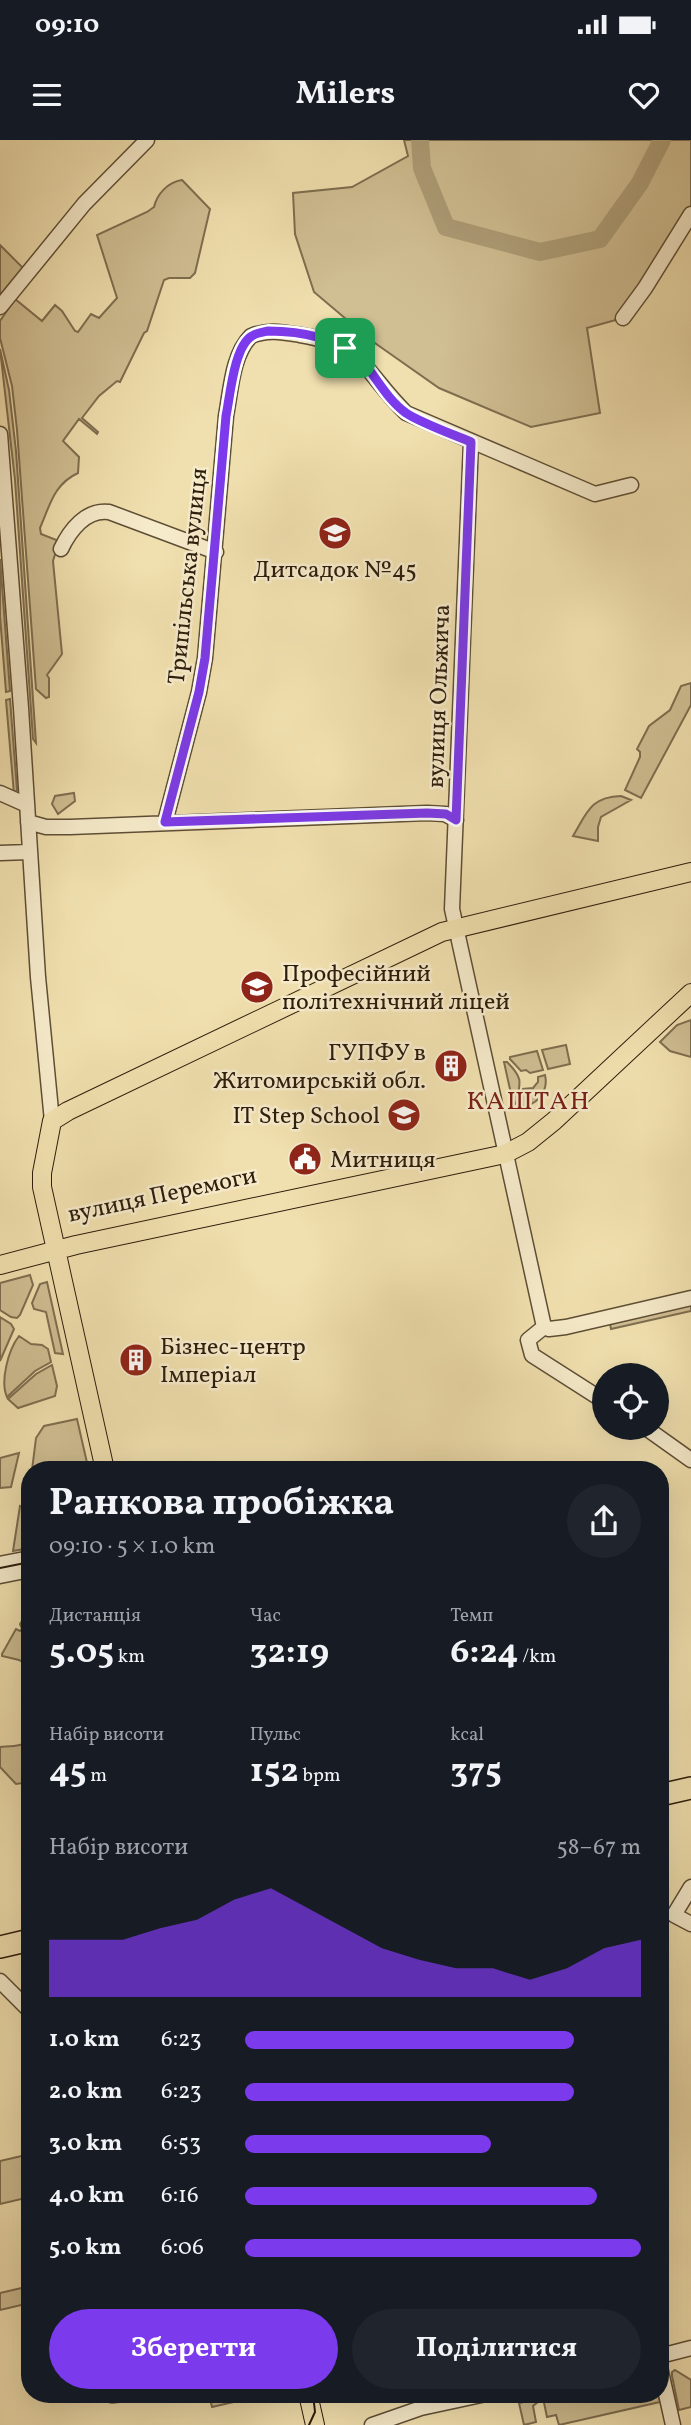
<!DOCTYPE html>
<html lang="uk">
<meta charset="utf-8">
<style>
:root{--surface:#171b24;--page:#20242c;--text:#f1f3f6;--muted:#9ea1a6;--accent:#7c3aed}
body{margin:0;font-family:Vollkorn,serif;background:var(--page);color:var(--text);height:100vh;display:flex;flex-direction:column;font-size:26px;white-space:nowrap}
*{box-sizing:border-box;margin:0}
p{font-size:23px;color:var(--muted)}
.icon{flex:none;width:38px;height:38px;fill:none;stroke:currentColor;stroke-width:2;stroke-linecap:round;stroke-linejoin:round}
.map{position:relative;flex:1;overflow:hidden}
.sheet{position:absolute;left:21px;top:1321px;width:648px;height:942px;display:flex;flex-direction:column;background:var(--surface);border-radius:28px;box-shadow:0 7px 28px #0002}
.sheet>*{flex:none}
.buttons{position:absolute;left:592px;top:1223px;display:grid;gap:14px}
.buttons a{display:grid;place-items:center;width:77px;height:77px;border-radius:50%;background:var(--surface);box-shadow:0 7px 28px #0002;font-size:35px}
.pin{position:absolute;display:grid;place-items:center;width:60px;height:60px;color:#fff;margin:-30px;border-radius:14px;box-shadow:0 4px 10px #0006}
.round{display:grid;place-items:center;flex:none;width:74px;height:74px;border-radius:37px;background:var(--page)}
.head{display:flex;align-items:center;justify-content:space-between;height:119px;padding:0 28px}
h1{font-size:38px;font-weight:700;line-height:52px}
.figures{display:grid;grid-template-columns:repeat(3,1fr);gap:10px;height:119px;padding:7px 28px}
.figures div{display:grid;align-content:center}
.figures b{font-size:35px;font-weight:700}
.figures small{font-size:19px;font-weight:400}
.figures p{font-size:19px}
.chart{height:196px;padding:14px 28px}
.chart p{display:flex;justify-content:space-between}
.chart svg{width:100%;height:126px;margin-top:7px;fill:var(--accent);opacity:.7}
.cta{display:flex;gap:14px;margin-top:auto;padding:14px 28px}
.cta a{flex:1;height:80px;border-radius:42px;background:var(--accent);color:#fff;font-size:28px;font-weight:700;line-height:80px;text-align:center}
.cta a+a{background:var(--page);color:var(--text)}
ul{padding:0 28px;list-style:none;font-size:23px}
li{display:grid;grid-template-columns:112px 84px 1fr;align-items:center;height:52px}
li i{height:18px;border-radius:9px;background:var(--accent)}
.status{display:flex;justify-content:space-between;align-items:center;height:49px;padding:0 35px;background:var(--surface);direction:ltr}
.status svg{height:19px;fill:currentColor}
header{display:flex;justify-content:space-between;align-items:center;height:91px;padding:0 28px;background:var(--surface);font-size:32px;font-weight:700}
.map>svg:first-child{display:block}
.green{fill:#d0bf93;stroke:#7e6e50;stroke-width:2}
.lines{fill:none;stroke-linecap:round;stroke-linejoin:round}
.river{stroke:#ae9e78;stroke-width:18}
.minor-casing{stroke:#5e4e35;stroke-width:17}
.major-casing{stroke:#2d1d0c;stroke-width:20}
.highway-casing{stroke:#2d1d0c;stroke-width:24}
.minor{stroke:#f6ebcb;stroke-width:14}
.major{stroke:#f1e0af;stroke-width:18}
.highway{stroke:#f1e0af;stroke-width:21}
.tram{stroke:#2d1d0c;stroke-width:2}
.route-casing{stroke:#fff;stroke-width:14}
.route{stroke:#7c3aed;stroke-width:9}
.labels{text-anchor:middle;stroke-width:5;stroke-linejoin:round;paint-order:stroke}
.poi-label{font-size:24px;fill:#2d1d0c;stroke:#f6ebcb;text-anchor:start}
.street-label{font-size:24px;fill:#2d1d0c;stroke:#f6ebcb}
.neighbourhood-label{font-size:26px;letter-spacing:2px;fill:#7a1f14;stroke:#f6ebcb}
</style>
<div class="status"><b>09:10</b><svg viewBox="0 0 49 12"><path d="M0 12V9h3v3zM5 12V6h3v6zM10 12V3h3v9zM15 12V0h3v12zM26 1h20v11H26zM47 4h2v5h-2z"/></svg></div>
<header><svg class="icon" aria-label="menu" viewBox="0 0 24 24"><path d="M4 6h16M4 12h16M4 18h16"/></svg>Milers<svg class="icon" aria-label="heart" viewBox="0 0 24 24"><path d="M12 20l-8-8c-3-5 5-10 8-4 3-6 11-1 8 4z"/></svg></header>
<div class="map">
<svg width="691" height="2285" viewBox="0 0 691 2285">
<rect width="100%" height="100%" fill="#f1e0af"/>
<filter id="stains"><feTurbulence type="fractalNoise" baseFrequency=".00286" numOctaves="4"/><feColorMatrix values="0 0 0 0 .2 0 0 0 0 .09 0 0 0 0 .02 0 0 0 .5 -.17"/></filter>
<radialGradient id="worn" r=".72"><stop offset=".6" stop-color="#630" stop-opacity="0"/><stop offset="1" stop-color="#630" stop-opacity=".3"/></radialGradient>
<path class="green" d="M404,0H691V74L623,178L587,188L600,273L531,287L439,248L372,201L314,152L295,94L293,53L352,47L408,16Z
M182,40L210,69L195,133L190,138H169L164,140L147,191L144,193L120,242L117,241L99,256L82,278L98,292L97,294L79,279L63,301L79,317L78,333C54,344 50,365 40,388L41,394L59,401L53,421L62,514L47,535L49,538V557L46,558L36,549L17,290L12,246L0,198V181L15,159L42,181L55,165L62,171L75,191L78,192L91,174L99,178L117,158L97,95L147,72L154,67C157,54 168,42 182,40Z
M0,105L23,128L0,158Z
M0,209L9,250L16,311L36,603L33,599L15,340Z
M0,419L10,551L6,552L0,476Z
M691,543V565L641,658L625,650L640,617V612L637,609L649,586L670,570L681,546Z
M10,559L17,650L14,654L6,560Z
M74,653L75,661L58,674L52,664L55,656Z
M621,656L631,660L601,677L598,687V701L573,696C587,673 590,657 621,656Z
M691,880V917L670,911L660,902L677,885Z
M566,905L570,924L548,929L542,910Z
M537,911L543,930L530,933L526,930L521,931L510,919V917Z
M504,922H507C523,938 521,941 516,964L513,963Z
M545,935C549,952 536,967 518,967L523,949L533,948L538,942V937Z
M30,1135L33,1145L20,1175L17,1178L11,1177L0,1170V1143Z
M47,1142L63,1214L55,1213L46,1172L34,1169L32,1163L40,1144Z
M691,1163V1171L611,1189L610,1184Z
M0,1177L11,1184L14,1189L0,1221Z
M19,1196L31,1204L42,1205L48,1209L51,1222L35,1231L7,1257C0,1242 8,1210 19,1196Z
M52,1225L57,1246L55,1256L18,1268L8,1259L36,1234Z
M77,1279L88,1327L77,1330H32L36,1298L44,1286Z
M19,1313L11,1347L0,1348V1318Z
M20,1366L30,1370V1408L13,1411Z
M30,1468V1523H24L19,1520L2,1516V1514L16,1489L20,1491L22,1489L20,1484Z
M30,1599V1642L16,1644L0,1627V1607C10,1606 24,1607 30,1599Z
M30,2014V2057L0,2064V2021Z
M30,2146V2163L0,2170V2153Z
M675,2230L691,2240V2267L679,2270L672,2236V2232Z
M61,2254H203V2256L188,2260L148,2258L144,2256L134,2260L112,2263L84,2256L63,2260Z
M209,2254H249L242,2260L212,2267Z
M558,2254H658L660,2262L559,2285L556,2275L547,2277L543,2258Z
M538,2259V2262L533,2266L536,2282L524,2285L519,2263Z"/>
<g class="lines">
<path class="river" d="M420,0L422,28L446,87L540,112L600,99L640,43L662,0"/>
<defs>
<path id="minor" d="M0,167L84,64L147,0
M623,178L645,148L691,74
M0,294L21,568L38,837L52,981
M471,302L452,769L544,1187
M61,409C70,390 86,369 109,372L216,412
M0,653L27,665
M28,682L46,687H70L427,673L445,674L456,680
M165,682L199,552L205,518L226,276C231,250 232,215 251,196C268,189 282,192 300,195C365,205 364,232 406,273L595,354L631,345
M0,713L29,712
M544,1187L549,1189L566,1187L691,1158
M544,1187L528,1200L532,1215L604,1261
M646,1288L691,1320
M0,1424L30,1418
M0,1436L30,1430
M691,1747L674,1775L691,1784
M0,1841L30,1871
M660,2216L691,2208
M660,2227L673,2285
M372,2285L421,2268L486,2254"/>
<path id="major" d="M0,1125L76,1105L505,1014L528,1002L554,981L691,853
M105,1330L42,1047V1033L52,981L68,971L442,792L691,732
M308,2254L315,2285"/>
<path id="highway" d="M660,1655L691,1648
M0,1807L30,1800"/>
</defs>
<use href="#minor" class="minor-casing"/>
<use href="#major" class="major-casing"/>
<use href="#highway" class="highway-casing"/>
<use href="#minor" class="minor"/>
<use href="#major" class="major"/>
<use href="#highway" class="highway"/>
<path class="tram" d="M0,1428L30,1422
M309,2285L315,2272L313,2254"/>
</g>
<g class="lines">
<defs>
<path id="route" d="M268,191C299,191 343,198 364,223C377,239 388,260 406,273C421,283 452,294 471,302L456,680L446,674L427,673L165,682L199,552L205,518L226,276C230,257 234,206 252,196C256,193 263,192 268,191Z"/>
</defs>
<use href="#route" class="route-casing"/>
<use href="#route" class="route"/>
</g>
<defs>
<symbol id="school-disc" viewBox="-11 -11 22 22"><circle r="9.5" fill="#8f2418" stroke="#f6ebcb"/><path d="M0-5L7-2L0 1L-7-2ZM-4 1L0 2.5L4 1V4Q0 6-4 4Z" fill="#fff"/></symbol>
<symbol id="university-disc" viewBox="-11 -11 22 22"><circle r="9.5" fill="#8f2418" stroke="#f6ebcb"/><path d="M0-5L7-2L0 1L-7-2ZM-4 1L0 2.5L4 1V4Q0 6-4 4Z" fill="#fff"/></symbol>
<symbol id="building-disc" viewBox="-11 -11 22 22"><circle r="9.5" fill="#8f2418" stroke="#f6ebcb"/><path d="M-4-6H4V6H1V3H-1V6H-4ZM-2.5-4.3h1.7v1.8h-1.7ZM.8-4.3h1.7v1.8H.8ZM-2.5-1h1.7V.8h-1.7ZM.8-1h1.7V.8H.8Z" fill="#fff"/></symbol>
<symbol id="civic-disc" viewBox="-11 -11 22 22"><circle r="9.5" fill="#8f2418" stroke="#f6ebcb"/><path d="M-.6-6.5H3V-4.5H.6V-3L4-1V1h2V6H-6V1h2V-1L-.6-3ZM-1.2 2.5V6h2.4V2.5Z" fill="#fff"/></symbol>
</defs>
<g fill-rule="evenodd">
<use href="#school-disc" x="316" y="374" width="38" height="38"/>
<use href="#university-disc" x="238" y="828" width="38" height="38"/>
<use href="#building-disc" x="432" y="907" width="38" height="38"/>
<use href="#school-disc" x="385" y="956" width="38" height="38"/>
<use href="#civic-disc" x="286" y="1000" width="38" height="38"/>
<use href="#building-disc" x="117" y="1201" width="38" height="38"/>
</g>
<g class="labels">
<g class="poi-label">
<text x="335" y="437" text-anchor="middle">Дитсадок №45</text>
<text x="282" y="841">Професійний<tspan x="282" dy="28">політехнічний ліцей</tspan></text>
<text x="426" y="920" text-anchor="end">ГУПФУ в<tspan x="426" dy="28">Житомирській обл.</tspan></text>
<text x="380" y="983" text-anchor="end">IT Step School</text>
<text x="330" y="1027">Митниця</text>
<text x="160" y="1214">Бізнес-центр<tspan x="160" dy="28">Імперіал</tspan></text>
</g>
<g class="street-label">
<text transform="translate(187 436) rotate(-84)" y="8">Трипільська вулиця</text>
<text transform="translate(438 556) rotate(-88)" y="8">вулиця Ольжича</text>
<text transform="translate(162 1054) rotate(-12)" y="8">вулиця Перемоги</text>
</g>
<g class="neighbourhood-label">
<text x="529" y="969">КАШТАН</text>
</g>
</g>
<rect width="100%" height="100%" filter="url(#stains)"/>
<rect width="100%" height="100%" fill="url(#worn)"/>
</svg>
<div class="buttons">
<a><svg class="icon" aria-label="locate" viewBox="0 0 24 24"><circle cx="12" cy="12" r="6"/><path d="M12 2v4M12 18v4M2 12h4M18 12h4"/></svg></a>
</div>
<div class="pin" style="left:345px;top:208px;background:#1e9e55"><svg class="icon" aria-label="arrive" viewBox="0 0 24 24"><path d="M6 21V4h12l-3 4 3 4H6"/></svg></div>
<section class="sheet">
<div class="head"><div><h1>Ранкова пробіжка</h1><p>09:10 · 5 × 1.0 km</p></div><a class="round"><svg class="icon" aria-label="share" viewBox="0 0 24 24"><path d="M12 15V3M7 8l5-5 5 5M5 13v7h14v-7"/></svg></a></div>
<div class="figures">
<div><p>Дистанція</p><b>5.05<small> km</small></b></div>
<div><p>Час</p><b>32:19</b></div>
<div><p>Темп</p><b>6:24<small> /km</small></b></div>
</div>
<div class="figures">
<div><p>Набір висоти</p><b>45<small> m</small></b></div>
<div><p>Пульс</p><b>152<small> bpm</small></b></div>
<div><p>kcal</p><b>375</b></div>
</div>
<div class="chart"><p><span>Набір висоти</span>58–67 m</p>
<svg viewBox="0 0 160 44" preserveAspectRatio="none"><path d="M0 44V24L10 24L20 24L30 20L40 17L50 10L60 6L70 13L80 20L90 27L100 31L110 34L120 34L130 38L140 34L150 27L160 24V44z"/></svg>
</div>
<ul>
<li><b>1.0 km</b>6:23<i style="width:83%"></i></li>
<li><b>2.0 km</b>6:23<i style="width:83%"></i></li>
<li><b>3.0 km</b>6:53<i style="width:62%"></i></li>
<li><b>4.0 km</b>6:16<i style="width:89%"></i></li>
<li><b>5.0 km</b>6:06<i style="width:100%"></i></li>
</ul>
<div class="cta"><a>Зберегти</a><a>Поділитися</a></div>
</section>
</div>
